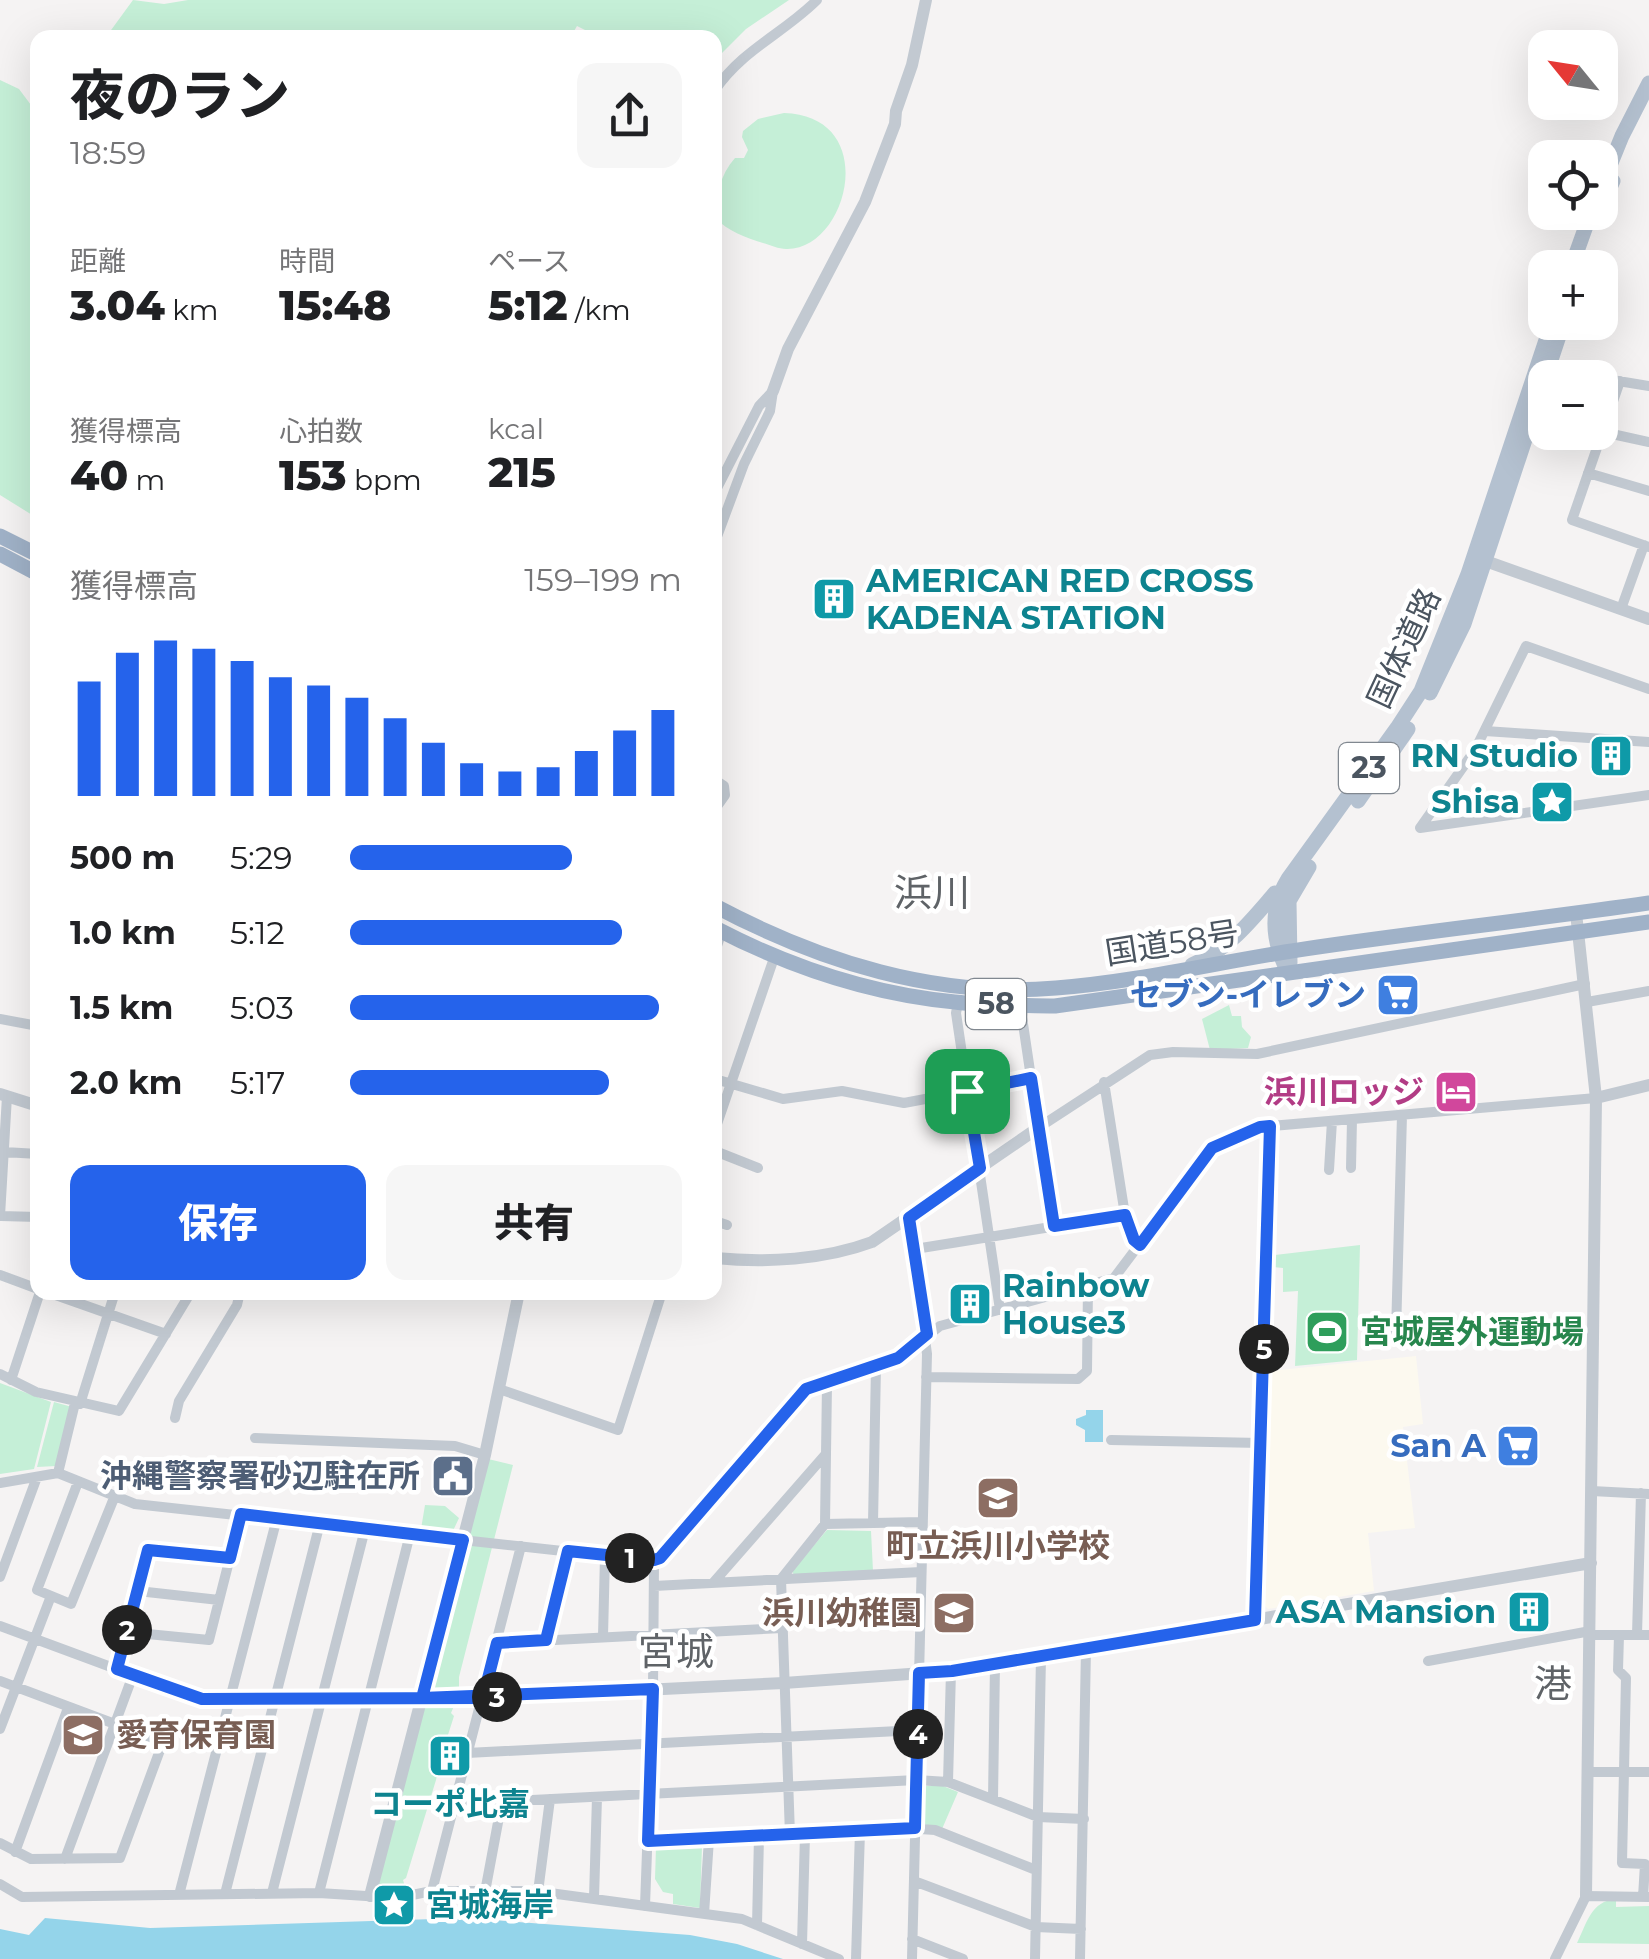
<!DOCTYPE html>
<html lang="ja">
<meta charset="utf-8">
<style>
:root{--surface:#fff;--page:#f6f6f6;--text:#202124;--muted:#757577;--accent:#2563eb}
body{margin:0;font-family:Montserrat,"Noto Sans JP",sans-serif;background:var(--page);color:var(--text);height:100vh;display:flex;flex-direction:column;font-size:38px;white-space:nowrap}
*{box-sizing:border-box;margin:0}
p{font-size:32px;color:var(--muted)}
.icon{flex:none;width:55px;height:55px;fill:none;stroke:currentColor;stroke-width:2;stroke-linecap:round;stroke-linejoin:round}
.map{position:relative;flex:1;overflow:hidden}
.details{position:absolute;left:30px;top:30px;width:692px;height:1270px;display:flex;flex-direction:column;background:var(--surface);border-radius:20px;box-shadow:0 10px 40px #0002}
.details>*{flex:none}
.needle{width:65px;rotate:300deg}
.buttons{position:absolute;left:1528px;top:30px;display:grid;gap:20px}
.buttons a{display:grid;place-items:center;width:90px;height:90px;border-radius:20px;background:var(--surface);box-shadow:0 10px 40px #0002;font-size:50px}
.pin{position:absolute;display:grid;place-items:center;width:85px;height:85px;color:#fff;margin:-42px;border-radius:20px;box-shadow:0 5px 15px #0006}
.km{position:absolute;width:50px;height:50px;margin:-25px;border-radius:50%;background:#222;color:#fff;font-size:28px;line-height:50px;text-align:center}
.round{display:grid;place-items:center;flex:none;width:105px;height:105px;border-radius:20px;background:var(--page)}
.headline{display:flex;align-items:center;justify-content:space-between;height:170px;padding:0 40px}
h1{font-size:55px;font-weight:800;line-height:75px}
.stats{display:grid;grid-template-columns:repeat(3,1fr);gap:15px;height:170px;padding:10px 40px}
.stats div{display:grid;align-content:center}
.stats b{font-size:42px;font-weight:800}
.stats small{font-size:28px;font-weight:400}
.stats p{font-size:28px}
.chart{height:280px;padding:20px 40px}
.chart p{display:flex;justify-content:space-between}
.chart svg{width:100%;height:180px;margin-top:10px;stroke:var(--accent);stroke-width:6}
.button{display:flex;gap:20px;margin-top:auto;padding:20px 40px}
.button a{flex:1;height:115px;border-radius:20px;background:var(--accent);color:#fff;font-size:40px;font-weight:800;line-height:115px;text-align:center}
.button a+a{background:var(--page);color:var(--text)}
ul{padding:0 40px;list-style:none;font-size:32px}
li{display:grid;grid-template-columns:160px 120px 1fr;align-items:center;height:75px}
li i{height:25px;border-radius:12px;background:var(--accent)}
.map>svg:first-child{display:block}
.commercial{fill:#fcf9ef}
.green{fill:#c5efd7}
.water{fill:#94d4ea}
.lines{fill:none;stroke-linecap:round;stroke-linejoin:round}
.minor{stroke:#c2c9d1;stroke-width:10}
.tertiary{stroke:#c2c9d1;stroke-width:12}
.primary{stroke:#b4c1d0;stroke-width:15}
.trunk{stroke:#a0b2c8;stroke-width:15}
.route-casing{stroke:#fff;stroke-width:20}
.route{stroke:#2563eb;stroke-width:12}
.labels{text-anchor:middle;stroke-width:9;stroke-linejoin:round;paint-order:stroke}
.shield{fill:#fff;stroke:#818890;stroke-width:2.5}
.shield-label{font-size:30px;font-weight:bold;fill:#4b5560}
.culture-label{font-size:32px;font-weight:bold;fill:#0d838f;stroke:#fff;text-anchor:start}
.street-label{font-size:32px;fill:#4b5560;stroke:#fff}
.shop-label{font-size:32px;font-weight:bold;fill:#366cbe;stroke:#fff;text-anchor:end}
.hotel-label{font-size:32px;font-weight:bold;fill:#b23c85;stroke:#fff;text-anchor:end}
.leisure-label{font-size:32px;font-weight:bold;fill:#27864d;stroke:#fff;text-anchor:start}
.service-label{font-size:32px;font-weight:bold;fill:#4e5e75;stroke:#fff;text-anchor:end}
.education-label{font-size:32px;font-weight:bold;fill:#785e54;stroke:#fff}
.quarter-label{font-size:38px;fill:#5f6367;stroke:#fff}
</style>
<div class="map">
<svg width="1649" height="1959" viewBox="0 0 1649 1959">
<rect width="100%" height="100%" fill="#f5f3f3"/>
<path class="commercial" d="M1416,1356L1423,1424L1403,1427L1415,1528L1368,1533L1374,1591L1268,1609L1262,1603L1269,1371Z"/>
<path class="green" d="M133,0L164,4L188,0H789L746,29L715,60V38L599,37L577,26L570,38L106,37Z
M0,80L19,89L37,113V518L0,495Z
M784,113C882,116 848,251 786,249C779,249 770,245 763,243C746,238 728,231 715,218C715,197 720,175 735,158H744L748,150L742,137L743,131L758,119Z
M1229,1005L1232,1016H1241L1242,1027L1251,1037L1248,1048L1210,1050L1202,1019Z
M1360,1245L1357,1360L1295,1366L1298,1291L1283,1292V1268L1273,1267L1275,1255Z
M0,1383L51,1402L34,1469L0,1474Z
M54,1402L72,1407L56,1466L37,1467Z
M484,1458L513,1465L459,1677V1705L454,1706L451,1713L454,1716L447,1738L444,1739L436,1780L406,1878L403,1880L408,1896H371Z
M425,1505L445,1506L459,1518L452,1533L421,1529Z
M827,1530L871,1531L873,1571L794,1575L792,1571Z
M925,1786H943L958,1792L942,1829L923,1824Z
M702,1846L700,1908L673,1904V1894L663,1892L655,1879L656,1847Z
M1616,1899V1907L1649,1906V1944L1577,1943C1587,1923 1591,1901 1616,1899Z"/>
<path class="water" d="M1086,1410H1103V1442H1085V1430L1076,1425V1419L1086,1415Z
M45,1918L150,1928L466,1918L690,1935L737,1944L783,1959H0V1929L29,1935Z"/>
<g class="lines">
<path class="minor" d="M715,90C742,50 784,33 817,0
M1548,369L1598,378
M1600,378L1649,386
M1620,381L1572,520L1649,547
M1603,432L1649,442
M1588,473L1649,491
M715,492L759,406L773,391
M715,542L744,464L770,411L773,391
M1621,609L1644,545
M1649,689L1526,646L1475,750L1420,828L1649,795
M1485,731L1649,742
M715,780L724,786L725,795L715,809
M715,952L722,931
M1587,1002L1649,991
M958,1003L956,1013L1000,1310
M1023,1005L1022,1017L1053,1226
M0,1019L38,1026
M715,1079L783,1099L842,1091L904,1103L1031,1079
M1038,1128L1150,1055L1173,1052L1257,1054L1585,984
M715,1130L774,958
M715,1151L758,1168
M4,1152L38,1154
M1351,1168L1352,1119
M1329,1170L1332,1121
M1125,1215L1134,1240L1140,1245
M0,1216L7,1096
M1,1216L38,1217
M909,1218L927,1354L912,1959
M715,1221L727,1225
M915,1249L1125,1215L1104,1082
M0,1275L38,1289
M47,1292L166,1334
M1396,1333L1402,1115
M0,1374L36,1392L119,1411L191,1292
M926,1377L1078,1379L1087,1371L1088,1286
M11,1380L40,1292
M499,1389L618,1430L662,1292
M80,1404L115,1292
M175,1418L179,1401L237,1305L240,1292
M255,1438L455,1446L485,1455
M1111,1440L1261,1443
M58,1473L75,1403
M78,1482L37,1590L71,1604L114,1498
M0,1483L58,1473L135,1504L654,1561L660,1558L806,1389L898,1358L940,1326L1114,1278L1212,1148L1260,1127L1596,1098
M1592,1491L1649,1494
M873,1523L876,1366
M825,1524L922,1522
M0,1577L37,1477
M713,1583L825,1455
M654,1586L921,1572
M138,1591L219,1600
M1255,1620L1270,1126
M0,1626L192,1697L230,1701
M127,1632L148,1551L230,1558
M1619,1635L1618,1670L1626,1678L1622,1863L1645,1864L1643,1897
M1637,1635L1641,1493
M603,1636L605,1556
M546,1639L567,1551
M497,1643L782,1628
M1428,1661L1585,1632L1590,1635H1649
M117,1669L127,1632L209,1640L241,1514
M0,1681L163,1742L120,1858L31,1859L0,1843
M0,1729L51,1596
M467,1753L918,1730
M1588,1772H1649
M948,1782L951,1671
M993,1799L995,1664
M454,1804L916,1780L948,1782L1038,1817L1084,1819
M790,1835L781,1579L825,1524L827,1384
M648,1841L920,1829L935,1830L1036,1870
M15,1852L68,1708
M65,1859L133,1675
M914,1881L1036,1927L1081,1929
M0,1884L22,1897L319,1893L397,1898L432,1891H535L742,1919L839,1959
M432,1891L521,1546
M485,1892L502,1801
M538,1892L550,1799
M272,1893L365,1529
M319,1893L410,1534
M225,1894L320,1523
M179,1895L277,1518
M594,1898L597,1797
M645,1906L653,1689L654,1561
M704,1914L709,1839
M757,1925L759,1836
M912,1939L963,1959
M802,1944L805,1835
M856,1959L860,1831
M1035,1959L1041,1657
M1080,1959L1086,1649
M1555,1959L1586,1896L1649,1897"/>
<path class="tertiary" d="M773,391L788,349L865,202L895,124L896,111L912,65L926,0
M1477,558L1649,619
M1576,913L1596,1098L1586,1896
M0,1094L38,1106
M1596,1098L1649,1085
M715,1258C766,1263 824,1260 872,1242L1038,1128
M230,1701L483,1698L784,1683L951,1671L1591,1563
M370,1896L485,1455L519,1292"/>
<path class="primary" d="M1600,190L1622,136L1649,83
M1600,210L1613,181
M1571,268L1591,212
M1545,378L1559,336
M1430,693L1464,624L1545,379
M1358,801L1408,729
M1290,963L1289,901L1309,867
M1192,965C1229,949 1249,923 1275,893
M1288,972C1272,941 1269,910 1288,879L1397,728L1421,691L1468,574L1552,322"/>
<path class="trunk" d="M0,536L38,555
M0,554L38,574
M715,906C821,962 935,998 1056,988C1145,981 1231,959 1318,947C1428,931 1539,919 1649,903
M715,928C790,967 871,994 955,1002C988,1006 1022,1005 1055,1006L1649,922"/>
</g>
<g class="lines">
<defs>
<path id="route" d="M967,1091L980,1168L909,1218L927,1334L898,1358L806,1389L660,1558L654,1560L568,1551L546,1640L497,1643L483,1698L202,1699L117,1669L148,1550L230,1558L241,1514L463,1540L422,1698L653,1689L648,1841L915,1828L919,1673L952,1671L1255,1620L1270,1126L1260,1127L1212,1148L1140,1245L1134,1240L1125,1215L1054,1226L1031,1078L967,1091"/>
</defs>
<use href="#route" class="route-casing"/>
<use href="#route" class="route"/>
</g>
<defs>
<symbol id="building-square" viewBox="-11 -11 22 22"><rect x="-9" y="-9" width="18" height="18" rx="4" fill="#0f9aa8" stroke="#fff"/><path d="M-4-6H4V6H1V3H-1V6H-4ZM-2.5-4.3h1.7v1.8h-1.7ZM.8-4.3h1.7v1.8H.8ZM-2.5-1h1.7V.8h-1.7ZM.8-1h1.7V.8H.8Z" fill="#fff"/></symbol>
<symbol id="sight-square" viewBox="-11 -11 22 22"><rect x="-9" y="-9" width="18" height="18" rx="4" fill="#0f9aa8" stroke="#fff"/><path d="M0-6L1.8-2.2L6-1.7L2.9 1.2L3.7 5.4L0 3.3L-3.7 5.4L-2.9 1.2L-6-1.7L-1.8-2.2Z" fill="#fff"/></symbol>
<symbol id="supermarket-square" viewBox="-11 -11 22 22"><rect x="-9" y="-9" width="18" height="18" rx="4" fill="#3f7fe0" stroke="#fff"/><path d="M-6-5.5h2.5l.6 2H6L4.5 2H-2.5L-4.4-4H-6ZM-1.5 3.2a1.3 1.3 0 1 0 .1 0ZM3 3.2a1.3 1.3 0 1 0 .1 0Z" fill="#fff"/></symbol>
<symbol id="hotel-square" viewBox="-11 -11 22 22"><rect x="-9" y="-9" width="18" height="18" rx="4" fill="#d1479c" stroke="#fff"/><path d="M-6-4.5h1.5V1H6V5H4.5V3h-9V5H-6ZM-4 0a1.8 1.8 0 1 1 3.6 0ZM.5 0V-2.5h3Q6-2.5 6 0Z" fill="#fff"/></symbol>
<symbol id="stadium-square" viewBox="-11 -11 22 22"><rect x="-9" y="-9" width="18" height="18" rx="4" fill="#2e9e5b" stroke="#fff"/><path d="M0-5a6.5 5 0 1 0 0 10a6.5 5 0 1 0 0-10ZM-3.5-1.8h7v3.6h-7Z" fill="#fff"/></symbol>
<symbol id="civic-square" viewBox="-11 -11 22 22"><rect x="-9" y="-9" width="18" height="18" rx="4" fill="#5c6f8a" stroke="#fff"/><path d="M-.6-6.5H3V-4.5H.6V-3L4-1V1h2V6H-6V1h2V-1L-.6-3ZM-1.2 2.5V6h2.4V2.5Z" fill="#fff"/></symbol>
<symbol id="school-square" viewBox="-11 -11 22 22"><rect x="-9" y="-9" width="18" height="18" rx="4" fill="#8d6e63" stroke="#fff"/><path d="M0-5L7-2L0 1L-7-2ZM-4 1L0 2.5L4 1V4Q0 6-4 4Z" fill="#fff"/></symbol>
</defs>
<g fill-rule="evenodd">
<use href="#building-square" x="809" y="574" width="50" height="50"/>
<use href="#building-square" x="1586" y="731" width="50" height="50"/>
<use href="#sight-square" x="1527" y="777" width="50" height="50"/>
<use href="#supermarket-square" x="1373" y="970" width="50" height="50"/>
<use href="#hotel-square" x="1431" y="1067" width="50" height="50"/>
<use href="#building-square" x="945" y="1279" width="50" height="50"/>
<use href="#stadium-square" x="1302" y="1307" width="50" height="50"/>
<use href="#supermarket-square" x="1493" y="1421" width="50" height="50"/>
<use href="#civic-square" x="428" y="1451" width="50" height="50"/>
<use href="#school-square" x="973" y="1473" width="50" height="50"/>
<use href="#building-square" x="1504" y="1587" width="50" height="50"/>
<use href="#school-square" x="929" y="1588" width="50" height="50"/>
<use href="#school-square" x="58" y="1710" width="50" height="50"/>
<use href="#building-square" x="425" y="1731" width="50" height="50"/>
<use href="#sight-square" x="369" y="1880" width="50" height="50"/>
</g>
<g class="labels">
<g class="shield">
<rect x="1339" y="743" width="60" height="50" rx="8"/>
<rect x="966" y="979" width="60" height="50" rx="8"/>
</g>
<g class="shield-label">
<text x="1369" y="778">23</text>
<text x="996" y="1014">58</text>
</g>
<g class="culture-label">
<text x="866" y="592">AMERICAN RED CROSS<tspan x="866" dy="37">KADENA STATION</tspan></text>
<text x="1578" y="767" text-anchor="end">RN Studio</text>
<text x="1520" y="813" text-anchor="end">Shisa</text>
<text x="1002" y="1297">Rainbow<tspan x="1002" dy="37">House3</tspan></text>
<text x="1496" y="1623" text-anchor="end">ASA Mansion</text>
<text x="450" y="1815" text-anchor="middle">コーポ比嘉</text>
<text x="426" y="1916">宮城海岸</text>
</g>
<g class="street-label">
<text transform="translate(1404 648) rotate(-65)" y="11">国体道路</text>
<text transform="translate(1172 943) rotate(-9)" y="11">国道58号</text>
</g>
<g class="shop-label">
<text x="1366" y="1006">セブン-イレブン</text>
<text x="1486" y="1457">San A</text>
</g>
<g class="hotel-label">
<text x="1424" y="1103">浜川ロッジ</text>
</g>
<g class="leisure-label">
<text x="1360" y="1343">宮城屋外運動場</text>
</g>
<g class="service-label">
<text x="420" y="1487">沖縄警察署砂辺駐在所</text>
</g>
<g class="education-label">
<text x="998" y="1557">町立浜川小学校</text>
<text x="922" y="1624" text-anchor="end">浜川幼稚園</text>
<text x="116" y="1746" text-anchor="start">愛育保育園</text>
</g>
<g class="quarter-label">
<text x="932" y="906">浜川</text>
<text x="676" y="1665">宮城</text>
<text x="1553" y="1697">港</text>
</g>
</g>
</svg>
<div class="buttons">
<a><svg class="needle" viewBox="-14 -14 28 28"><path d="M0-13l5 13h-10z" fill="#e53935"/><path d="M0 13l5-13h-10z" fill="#757577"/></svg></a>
<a><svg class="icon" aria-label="locate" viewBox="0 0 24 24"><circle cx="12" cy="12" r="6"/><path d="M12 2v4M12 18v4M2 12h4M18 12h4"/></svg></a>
<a>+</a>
<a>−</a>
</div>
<div class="pin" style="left:967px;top:1091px;background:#1e9e55"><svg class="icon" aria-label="arrive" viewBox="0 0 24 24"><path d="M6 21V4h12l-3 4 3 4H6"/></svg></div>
<b class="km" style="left:630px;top:1558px">1</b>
<b class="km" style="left:127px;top:1630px">2</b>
<b class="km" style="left:497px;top:1697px">3</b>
<b class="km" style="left:918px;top:1734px">4</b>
<b class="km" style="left:1264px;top:1349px">5</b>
<section class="details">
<div class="headline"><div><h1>夜のラン</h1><p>18:59</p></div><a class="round"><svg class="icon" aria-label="share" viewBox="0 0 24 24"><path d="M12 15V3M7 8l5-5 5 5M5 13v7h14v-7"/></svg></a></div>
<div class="stats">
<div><p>距離</p><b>3.04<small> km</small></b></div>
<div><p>時間</p><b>15:48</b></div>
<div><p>ペース</p><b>5:12<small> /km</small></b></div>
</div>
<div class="stats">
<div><p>獲得標高</p><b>40<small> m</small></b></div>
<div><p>心拍数</p><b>153<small> bpm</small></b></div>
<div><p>kcal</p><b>215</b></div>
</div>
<div class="chart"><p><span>獲得標高</span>159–199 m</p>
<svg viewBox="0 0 160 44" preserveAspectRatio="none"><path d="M5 44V16M15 44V9M25 44V6M35 44V8M45 44V11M55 44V15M65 44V17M75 44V20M85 44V25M95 44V31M105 44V36M115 44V38M125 44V37M135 44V33M145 44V28M155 44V23"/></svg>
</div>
<ul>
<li><b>500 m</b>5:29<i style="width:67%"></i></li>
<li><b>1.0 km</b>5:12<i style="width:82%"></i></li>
<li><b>1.5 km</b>5:03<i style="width:93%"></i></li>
<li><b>2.0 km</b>5:17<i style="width:78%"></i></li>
</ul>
<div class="button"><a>保存</a><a>共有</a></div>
</section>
</div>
